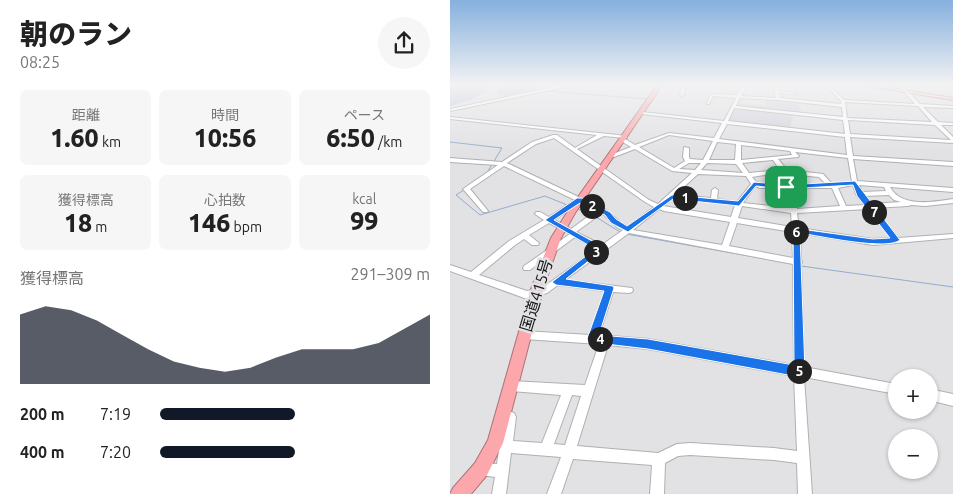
<!DOCTYPE html>
<html lang="ja">
<meta charset="utf-8">
<style>
:root{--surface:#fff;--page:#f6f6f6;--text:#222;--muted:#767676;--accent:#111827}
body{margin:0;font-family:Ubuntu,"Noto Sans JP",sans-serif;background:var(--page);color:var(--text);height:100vh;display:flex;flex-direction:column;font-size:19px;white-space:nowrap}
*{box-sizing:border-box;margin:0}
p{font-size:16px;color:var(--muted)}
.icon{flex:none;width:28px;height:28px;fill:none;stroke:currentColor;stroke-width:2;stroke-linecap:round;stroke-linejoin:round}
.map{position:relative;flex:1;overflow:hidden}
.panel{display:flex;flex-direction:column;background:var(--surface);width:450px}
.panel>*{flex:none}
.tools{position:absolute;left:438px;top:369px;display:grid;gap:10px}
.tools a{display:grid;place-items:center;width:50px;height:50px;border-radius:50%;background:var(--surface);box-shadow:0 1px 4px #0004;font-size:25px}
.pin{position:absolute;display:grid;place-items:center;width:42px;height:42px;color:#fff;margin:-21px;border-radius:10px;box-shadow:0 2px 8px #0006}
.km{position:absolute;width:25px;height:25px;margin:-12px;border-radius:50%;background:#222;color:#fff;font-size:14px;line-height:25px;text-align:center}
.round{display:grid;place-items:center;flex:none;width:52px;height:52px;border-radius:26px;background:var(--page)}
.headline{display:flex;align-items:center;justify-content:space-between;height:85px;padding:0 20px}
h1{font-size:28px;font-weight:800;line-height:38px}
.metrics{display:grid;grid-template-columns:repeat(3,1fr);gap:8px;height:85px;padding:5px 20px}
.metrics div{display:grid;align-content:center;border-radius:8px;background:var(--page);text-align:center}
.metrics b{font-size:25px;font-weight:800}
.metrics small{font-size:14px;font-weight:400}
.metrics p{font-size:14px}
.chart{height:140px;padding:10px 20px}
.chart p{display:flex;justify-content:space-between}
.chart svg{width:100%;height:90px;margin-top:5px;fill:var(--accent);opacity:.7}
ul{padding:0 20px;list-style:none;font-size:16px}
li{display:grid;grid-template-columns:80px 60px 1fr;align-items:center;height:38px}
li i{height:12px;border-radius:6px;background:var(--accent)}
main{display:flex;flex:1;min-height:0}
.map>svg:first-child{display:block}
.built{fill:#d2d3dc}
.green{fill:#c0c2e3}
.lines{fill:none;stroke-linecap:round;stroke-linejoin:round}
.stream{stroke:#94abcf;stroke-width:1}
.minor-casing{stroke:#afb0b2;stroke-width:2}
.major-casing{stroke:#ab7477;stroke-width:2}
.highway-casing{stroke:#ab7477;stroke-width:2}
.minor{fill:#fff;fill-rule:evenodd}
.major{fill:#fdcacd;fill-rule:evenodd}
.highway{fill:#fca7ab;fill-rule:evenodd}
.route{fill:#1a73e8;stroke:#fff;fill-rule:evenodd}
.labels{text-anchor:middle;stroke-width:5;stroke-linejoin:round;paint-order:stroke}
.street-label{font-size:16px;fill:#151616;stroke:#e2e2e5}
</style>
<main>
<section class="panel">
<div class="headline"><div><h1>朝のラン</h1><p>08:25</p></div><a class="round"><svg class="icon" aria-label="share" viewBox="0 0 24 24"><path d="M12 15V3M7 8l5-5 5 5M5 13v7h14v-7"/></svg></a></div>
<div class="metrics">
<div><p>距離</p><b>1.60<small> km</small></b></div>
<div><p>時間</p><b>10:56</b></div>
<div><p>ペース</p><b>6:50<small> /km</small></b></div>
</div>
<div class="metrics">
<div><p>獲得標高</p><b>18<small> m</small></b></div>
<div><p>心拍数</p><b>146<small> bpm</small></b></div>
<div><p>kcal</p><b>99</b></div>
</div>
<div class="chart"><p><span>獲得標高</span>291–309 m</p>
<svg viewBox="0 0 160 44" preserveAspectRatio="none"><path d="M0 44V10L10 6L20 8L30 13L40 20L50 27L60 33L70 36L80 38L90 36L100 31L110 27L120 27L130 27L140 24L150 17L160 10V44z"/></svg>
</div>
<ul>
<li><b>200 m</b>7:19<i style="width:50%"></i></li>
<li><b>400 m</b>7:20<i style="width:50%"></i></li>
</ul>
</section>
<div class="map">
<svg width="503" height="494" viewBox="0 0 503 494">
<rect width="100%" height="100%" fill="#e2e2e5"/>
<path class="built" d="M316,99L349,103L351,115L343,114L340,129L278,122L287,104L316,106Z"/>
<path class="green" d="M0,84H33L36,86L37,91L21,100L0,106Z
M56,84H87L92,87L61,96L49,95L47,90Z"/>
<g class="lines">
<path class="stream" d="M96,91L197,99
M0,142L52,148L38,171
M14,190L6,195L30,215L95,196L117,205
M128,209L140,214
M146,217L170,232
M176,234L344,264
M351,266L503,287"/>
<defs>
<path id="minor" d="M117,84H148L120,86L0,111V109Z
M170,84H212L213,85L211,86Z
M232,84H236L234,95L232,96L230,95Z
M293,84H297L291,96L326,98L323,84H327L329,91L347,93L345,94L329,93L330,98L391,104V101L374,84H378L394,100L465,104L447,84H451L470,104L503,106V108L473,107L488,122L503,123V125H491L503,137V143L400,137L403,156L503,162V166L403,159L407,181L503,188V192L440,187C451,208 484,202 503,199V203L475,206L461,205L458,206L424,208L448,238L503,234V238L423,245L350,233L351,260L352,262L351,264L354,367L446,384V394L354,377L362,494H348L347,463L324,460L240,455L228,456L215,463L214,494H200L202,465L123,459L111,494H97L111,457L61,453L56,494H42L45,477L31,475L26,474L25,469L26,464L31,463L47,464L53,423L49,421L47,417L49,413C54,411 59,411 64,413L66,417L63,441L92,443L111,395L61,391L57,390L56,386L57,382L61,381L135,385L149,344L74,339L71,338L69,335L71,332L74,331L140,335L155,291L108,285L97,293L77,299L0,271V265L21,272L59,241L94,220L85,214L86,212H90L99,217L125,200L54,166L20,189L38,211L37,212H33L13,189L48,165L0,162V158L52,162L82,142L103,135H107L125,148L147,135L0,119V117L177,136V138H175L154,136L127,149L199,200L208,204L242,173L222,171L185,149L164,157H160V155L181,147L171,141V139H175L185,145L219,133L264,138L272,123L192,114L190,113L192,112L274,121L286,98L263,96L259,104H257L260,95L262,94L287,95ZM290,98L328,100L392,107L393,117L286,106ZM395,102L468,106L482,122L397,118ZM284,108L393,120L395,134L278,121ZM398,120L485,125L501,140L400,134ZM277,124L395,137L397,155L269,139ZM219,135L263,141L253,160L240,159L239,157V148L234,147L233,157L235,161L224,168L189,147ZM104,138L195,202L204,207L178,227L172,224L156,210L57,163L86,144ZM267,142L286,144L285,160H259ZM291,145L340,151L342,155L291,160ZM345,152L398,158L402,182L382,184L373,174L337,170L328,159L348,157L349,156ZM323,160L330,170L299,173L292,163ZM239,163H251L245,170L229,169ZM257,163L286,164L293,173L251,170ZM327,173H332L333,184C320,184 310,188 302,177ZM248,174L296,176L301,184L287,202L267,199L268,190L265,188L262,190L261,198L225,195ZM338,174L369,177L376,184H339ZM403,185L406,194L415,205L396,206L388,188ZM409,185L434,187L436,191L412,192ZM305,186L310,188H338L340,208L293,203ZM344,188H382L390,206L347,209ZM439,195L444,200L451,202L421,204L414,196ZM222,199L264,202L285,205L281,217L213,206ZM131,202L147,210L121,229L104,220ZM292,206L341,213L342,227L288,218ZM209,209L214,211L280,222L272,245L183,230ZM418,209L441,238L423,239L349,228L347,213ZM152,213L168,228L173,230L152,245L126,232ZM99,223L120,234L74,266L73,268L74,270H80L125,237L147,249L92,288L77,291L29,275L65,245L74,239L82,245H88L89,243L79,235ZM287,223L342,232L343,258L279,246ZM179,233L343,264L344,365L198,339L149,335L163,292L179,293L182,292L183,290L182,288L115,280ZM158,345L198,349L344,376L347,451L324,448L240,443L227,444L208,453L127,446ZM122,395L131,396L115,445L104,444Z
M479,389L503,394V406L479,400Z"/>
<path id="major" d="M418,84L503,98V100L405,84Z"/>
<path id="highway" d="M208,84H213L125,213L111,238L94,286L53,443L37,475L21,494H0L3,488L25,463L38,440L82,286L101,238L118,211Z"/>
</defs>
<use href="#minor" class="minor-casing"/>
<use href="#major" class="major-casing"/>
<use href="#highway" class="highway-casing"/>
<use href="#minor" class="minor"/>
<use href="#major" class="major"/>
<use href="#highway" class="highway"/>
</g>
<linearGradient id="sky" x2="0" y2="1"><stop stop-color="#86b0de"/><stop offset="0.55" stop-color="#f2f2f3"/><stop offset="1" stop-color="#f2f2f3" stop-opacity="0"/></linearGradient>
<rect width="503" height="154" fill="url(#sky)"/>
<path class="route" d="M405,181L450,240C438,251 369,236 350,233L355,371L349,377L198,349L139,342L137,339L154,291L106,285L102,282L145,249L95,220L127,198H132L160,212L166,219L177,226L222,195L288,201L304,182L336,185ZM403,185L407,196L440,238L423,239L343,228L344,365L198,339L149,335L164,288L163,286L116,279L155,248L104,220L130,203L155,215L161,223L178,232L223,199L289,206L306,186L336,189Z"/>
<g class="labels">
<g class="street-label">
<text transform="translate(86 295) rotate(-73)" y="6">国道415号</text>
</g>
</g>
</svg>
<div class="tools">
<a>+</a>
<a>−</a>
</div>
<div class="pin" style="left:336px;top:187px;background:#1e9e55"><svg class="icon" aria-label="arrive" viewBox="0 0 24 24"><path d="M6 21V4h12l-3 4 3 4H6"/></svg></div>
<b class="km" style="left:235px;top:198px">1</b>
<b class="km" style="left:142px;top:206px">2</b>
<b class="km" style="left:146px;top:252px">3</b>
<b class="km" style="left:150px;top:339px">4</b>
<b class="km" style="left:349px;top:371px">5</b>
<b class="km" style="left:346px;top:232px">6</b>
<b class="km" style="left:424px;top:212px">7</b>
</div>
</main>
